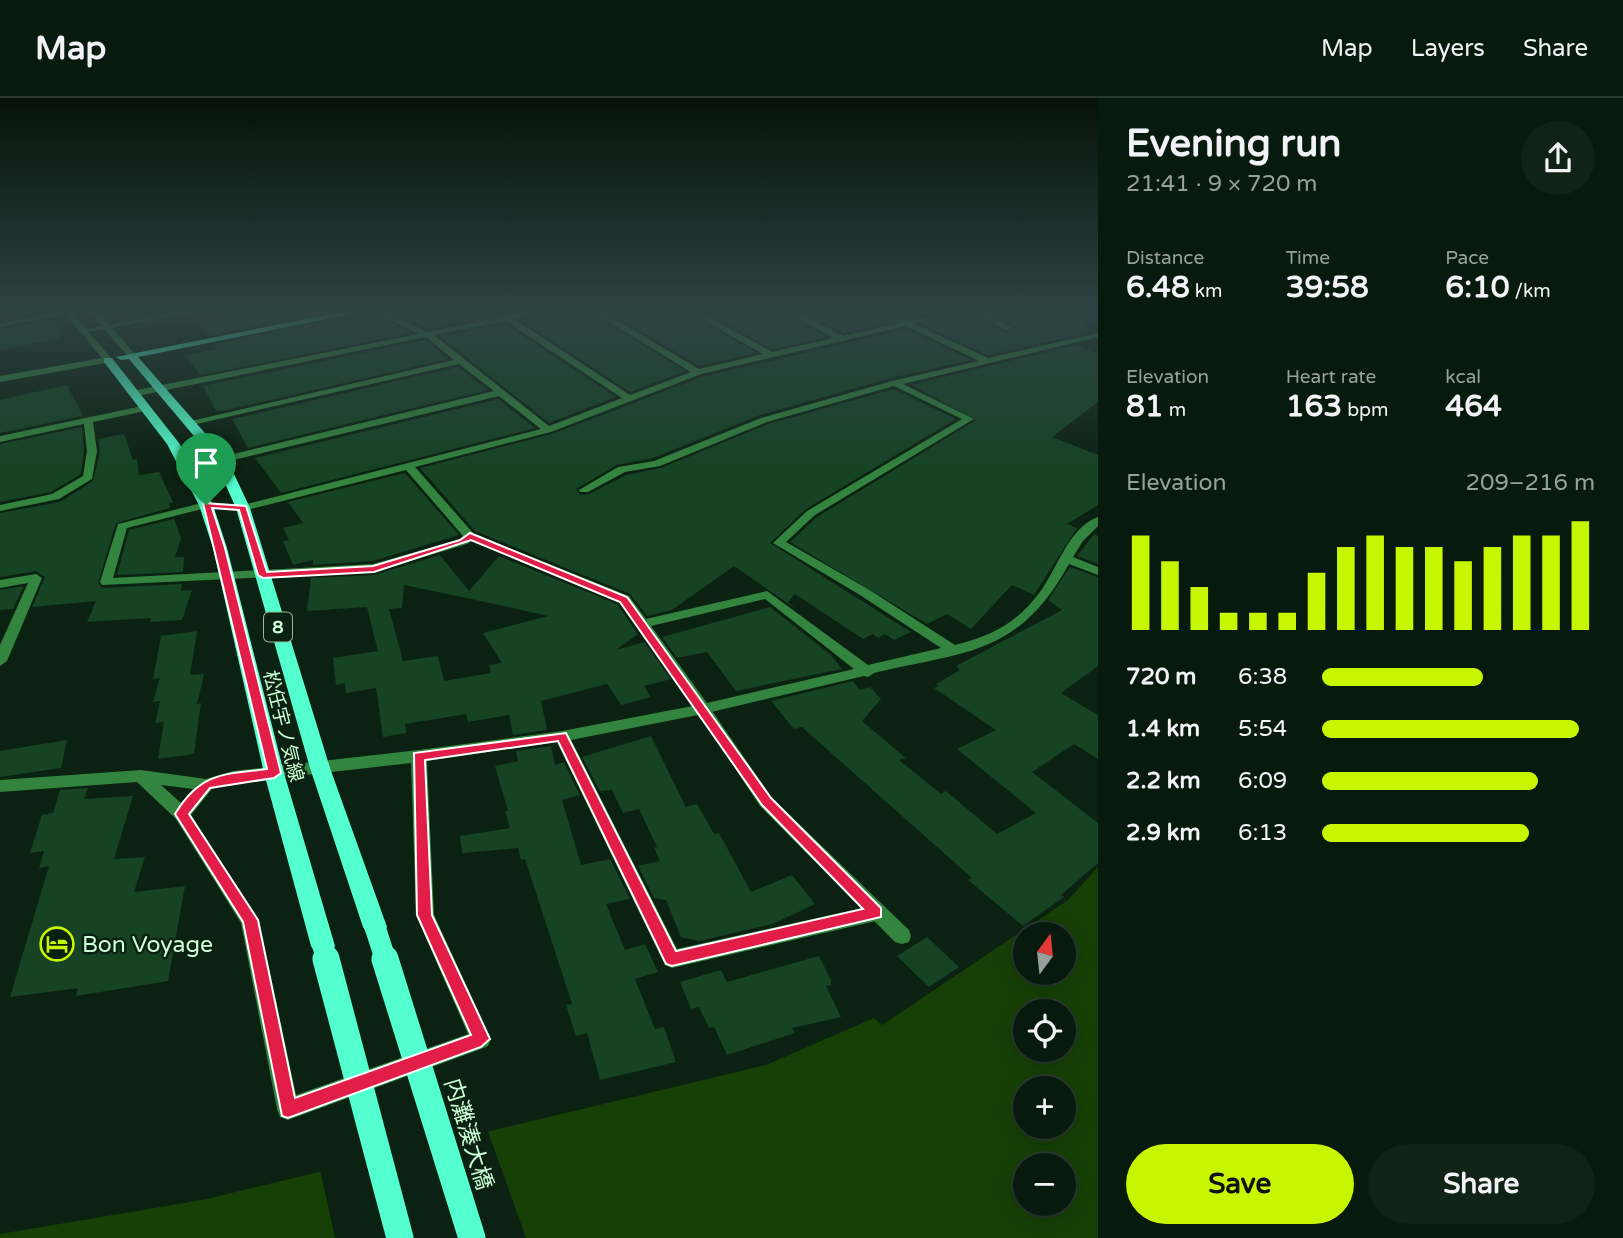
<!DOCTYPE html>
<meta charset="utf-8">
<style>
:root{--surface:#08190d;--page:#112216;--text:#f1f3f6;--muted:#98a09d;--line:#29382e;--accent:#c7f700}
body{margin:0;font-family:"Varela Round","Noto Sans JP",sans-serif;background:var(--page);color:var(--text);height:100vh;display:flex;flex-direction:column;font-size:26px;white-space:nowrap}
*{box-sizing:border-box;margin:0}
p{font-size:23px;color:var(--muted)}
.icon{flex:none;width:38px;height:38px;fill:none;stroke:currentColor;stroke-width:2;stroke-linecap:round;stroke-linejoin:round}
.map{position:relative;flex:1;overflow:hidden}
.sheet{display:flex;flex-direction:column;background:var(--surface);width:525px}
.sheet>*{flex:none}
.needle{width:46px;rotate:15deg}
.controls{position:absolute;left:1013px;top:824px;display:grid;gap:14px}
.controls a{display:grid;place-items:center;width:63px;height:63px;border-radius:50%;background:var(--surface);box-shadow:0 4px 18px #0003,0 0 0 2px var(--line);font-size:35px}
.pin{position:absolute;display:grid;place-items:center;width:60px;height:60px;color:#fff;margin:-72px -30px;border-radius:50% 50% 50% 0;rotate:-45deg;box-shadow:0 0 7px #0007}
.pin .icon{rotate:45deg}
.round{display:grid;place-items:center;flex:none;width:74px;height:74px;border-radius:37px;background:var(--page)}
.headline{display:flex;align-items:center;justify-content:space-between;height:119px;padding:0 28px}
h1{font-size:38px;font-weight:800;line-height:52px}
.stats{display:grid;grid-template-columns:repeat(3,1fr);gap:10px;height:119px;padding:7px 28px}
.stats div{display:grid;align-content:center}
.stats b{font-size:30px;font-weight:800}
.stats small{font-size:19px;font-weight:400}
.stats p{font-size:19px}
.chart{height:196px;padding:14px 28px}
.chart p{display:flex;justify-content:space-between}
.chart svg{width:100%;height:126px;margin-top:7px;stroke:var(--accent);stroke-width:6}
.button{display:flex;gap:14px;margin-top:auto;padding:14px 28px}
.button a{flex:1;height:80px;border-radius:42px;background:var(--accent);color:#111;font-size:28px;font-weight:800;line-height:80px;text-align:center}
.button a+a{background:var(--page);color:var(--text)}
ul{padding:0 28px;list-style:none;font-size:23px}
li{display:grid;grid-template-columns:112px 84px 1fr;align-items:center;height:52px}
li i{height:18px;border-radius:9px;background:var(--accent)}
header{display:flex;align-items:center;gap:42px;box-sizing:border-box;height:98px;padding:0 35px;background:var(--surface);border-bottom:2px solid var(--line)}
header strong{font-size:33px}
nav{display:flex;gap:38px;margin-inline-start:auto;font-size:24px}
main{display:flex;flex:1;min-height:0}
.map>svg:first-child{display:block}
.water{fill:#164006;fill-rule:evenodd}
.pier{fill:#0b2111}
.building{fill:#164324;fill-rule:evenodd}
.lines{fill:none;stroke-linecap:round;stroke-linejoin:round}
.service{fill:#33843e;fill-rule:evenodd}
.minor{fill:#33843e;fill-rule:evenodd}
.tertiary{fill:#33843e;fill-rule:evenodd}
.primary{fill:#53ffce;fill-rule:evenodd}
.primary-bridge-far1{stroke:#53ffce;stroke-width:21}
.primary-bridge{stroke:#53ffce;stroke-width:27}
.route{fill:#e11d48;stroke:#fff;stroke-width:2;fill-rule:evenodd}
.labels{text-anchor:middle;stroke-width:5;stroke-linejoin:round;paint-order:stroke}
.shield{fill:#0b2111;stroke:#92bc9b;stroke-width:2}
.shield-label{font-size:18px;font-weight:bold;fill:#ccffd6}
.street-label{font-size:19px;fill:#ccffd6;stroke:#0b2111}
.near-poi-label{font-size:23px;fill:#ccffd6;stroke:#0b2111;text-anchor:start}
.near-street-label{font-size:23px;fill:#ccffd6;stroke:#0b2111}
</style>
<header>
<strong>Map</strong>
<nav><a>Map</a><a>Layers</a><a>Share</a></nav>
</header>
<main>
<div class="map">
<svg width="1098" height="1140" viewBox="0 0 1098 1140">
<rect width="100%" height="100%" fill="#0b2111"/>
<path class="water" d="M1098,769V1140H0V1136L202,1102L766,967L874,920L882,927L1068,802ZM1026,836H1064V875H1026ZM1026,914H1064V952H1026ZM1026,990H1064V1029H1026ZM1026,1068H1064V1106H1026Z"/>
<path class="pier" d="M487,1031L526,1140H335L320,1071Z"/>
<path class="building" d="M226,214H325L208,238L201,227L233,221Z
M364,214H371L411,235L200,277L186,257L217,251L213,247Z
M391,214H510L428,231Z
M544,214H590L685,273L630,294L520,222Z
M609,214H686L756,255L699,268Z
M705,214H782L827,239L772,251Z
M802,214H876L892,224L843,235Z
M960,214H969L1007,235L1016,229L989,214H1084L1087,235L988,257L922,227Z
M54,221L62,240L0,252V231Z
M505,226L616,299L549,325L440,238Z
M906,231L971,262L891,280L760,317L653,360L617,367L576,391L580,397L589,396L626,377L661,370L768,326L894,291L956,321L806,411L770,445L911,534L894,542L885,536L878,540L873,536L863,541L795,496L788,504L796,511L734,468L672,512L647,518L630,496L475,433L420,370L552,336L702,279Z
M425,242L448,261L227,312L216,313L203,288Z
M1076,247L1098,256V304L1052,339L1098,357V407L1067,426L1077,430L1034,497L1012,487L971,531L947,516L927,526L790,444L817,419L976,322L911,287Z
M458,269L488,292L248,350L232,321Z
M67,287L83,318L0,335V302Z
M498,301L535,330L281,395L255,360Z
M82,329L84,353L81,376L51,394L0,404V346Z
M124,336L133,362L137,361L139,377L159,374L173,404L169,405L170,410L116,425L98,485L102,490L182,486L181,493L192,492L182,522L150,524L151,520L87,524L96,503L32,509L45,479L36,473L0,479V415L60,404L93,383L100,353L98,341Z
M405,375L459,437L373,463L313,467V462L293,467L283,443L289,442L283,430L303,425L288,404Z
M174,421L181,440L175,459H184L183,474L117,477L129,432Z
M1094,436L1098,438V466L1077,458Z
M440,457L469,493L499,458L617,506L638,536L616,552L644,544L671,581L644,588L651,599L621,607L607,586L541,603L547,632L513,637L509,617L468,624L466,616L405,626L406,635L383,639L376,590L346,595L345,585L336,587L333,560L378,553L367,509L307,513L311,480L374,477ZM404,487L476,502L548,518L483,535L502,565L489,567L491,575L444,583L438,558L403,563L389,511L402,510Z
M1070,469L1098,479V568L1061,595L1098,617V661L1074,646L1032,674L1098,725V765L1061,797L1064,799L1023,828L968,782L972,780L802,629L794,631L771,603L853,583L860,592L870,589L881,601L862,623L906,660L899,662L941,696L946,693L997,736L1036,715L957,651L996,632L934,590L938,588L936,586L960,572L956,568L1062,512L1048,502Z
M24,488L13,511L0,512V492Z
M770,509L831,557L842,571L736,593L707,554L677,560L662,539Z
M197,533L190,577L204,576L197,606L201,605L194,656L158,661L164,624L155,625L160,603L153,604L160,580L153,581L161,538Z
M651,638L686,709L697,706L714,736L719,735L751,794L792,777L815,806L773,826L699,843L681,839L666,802L654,800L638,768L660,763L654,750L657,749L639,711L623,715L612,692L600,693L582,659Z
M67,642L61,670L0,679V653Z
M551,648L555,667L564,664L580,697L562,702L581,767L610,761L630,801L606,806L625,852L645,846L658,874L635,881L655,931L664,929L676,964L600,982L587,935L576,938L566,907L572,906L525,761L521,762L518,750L462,755L460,738L510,730L505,713H508L495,668L518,663L516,653Z
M88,690L84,701L133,698L114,761L145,759L134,794L185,788L168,883L76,898L78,890L10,899L49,768L39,770L44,753L30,755L42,717L53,715L60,692Z
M927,839L959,869L929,889L897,858Z
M819,858L831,882V887L826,888L841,919L792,930L795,935L727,957L714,929L709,930L699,909L691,911L680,884L721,872L727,884Z"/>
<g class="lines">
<path class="service" d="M703,606L708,607L772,700L909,832L911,838L909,844L902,846L895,844L760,708L696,611Z"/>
<path class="minor" d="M59,214L72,215L0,229V225Z
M173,214H192L83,235L79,233Z
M373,214H384L428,234L525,214H542L514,221L630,297L691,274L593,214H603L699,271L763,256L689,214H699L772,254L834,240L785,214H796L843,238L899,225L879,214C892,214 896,220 907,222C915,224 944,214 958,214L914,226L988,260L1098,235V239L903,286L974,321L815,417L786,444L868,491L955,547C992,538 1017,525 1040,494C1057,471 1069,429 1098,419V428L1083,443L1073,459L1098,469V477L1069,466C1018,558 967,553 874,575L868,579L864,578L703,616L571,642L677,851L876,807L882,809L885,815L882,821L876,823L672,870L665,867L557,644L427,663L434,817L491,941L488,948L481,951L288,1022L280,1019L277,1011L241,825L176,721L137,684L0,694V682L141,672L206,681L233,673L419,652L562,633L693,608L619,504L471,443L467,446L374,474L102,487L100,484L118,426L206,404L243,407L541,331L499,298L221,365L216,362L221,359L494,293L459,266L192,327L187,324L454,262L426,239L137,298L132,295L137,292L419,236ZM506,223L622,300L549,328L434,237ZM906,228L979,263L892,283L761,320L654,363L618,369L579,392L580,394H588L625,374L660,368L767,324L894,288L962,321L807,413L773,445L860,497L941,550L868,567L767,493L646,521L629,498L474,436L415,369L551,334L701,276ZM406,372L463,438L459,442L373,466L113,480L127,430L206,410L243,413ZM765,501L854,571L707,605L651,528ZM411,665L416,817L468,936L296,997L259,823L191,717L212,691L233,685ZM161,687L193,691L181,705Z
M972,214H983L1013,230L1006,232Z
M147,307L150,308V312L93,324L97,353L92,381L59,401L0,413V407L52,396L83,378L87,353L84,326L0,344V338Z
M36,476L42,480L7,563L0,568V547L28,485L0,490V482Z"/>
<path class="tertiary" d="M64,214H72L111,260V264L0,284V278L102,260Z
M90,214H98L134,255V259H128Z"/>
<path class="primary" d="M340,214H362L138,259L226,359L250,410L330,670L387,829L383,836L375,839L367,836L363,829L310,670L236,410L215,363L129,261L121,262L116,259Z
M104,260H112L179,345L213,407L227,450L284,675L335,848L331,855L323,859L315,855L311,848L264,675L213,450L199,407L167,346L104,264Z"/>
<path class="primary-bridge-far1" d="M375,829L386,863
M323,848L327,863"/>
<path class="primary-bridge" d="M326,861L400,1140
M385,861L472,1140"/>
</g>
<linearGradient id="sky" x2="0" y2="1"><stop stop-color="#061209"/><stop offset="0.57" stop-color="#2e4343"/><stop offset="1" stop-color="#2e4343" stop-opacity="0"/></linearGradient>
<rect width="1098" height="374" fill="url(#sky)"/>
<path class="route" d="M203,405L246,408L267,474L373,468L460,442L470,435L627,499L771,700L881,810V819L672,868L666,866L558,643L425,662L432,817L490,941L481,949L288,1020L282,1018L243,824L175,716C200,675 223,676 267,671ZM212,410L239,412L258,477L263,480L374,474L471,442L620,504L762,707L863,811L676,853L566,635L414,655L417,817L471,937L295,1000L258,822L189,716L210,690L274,680L281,675L225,450Z"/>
<defs>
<symbol id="hotel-ring" viewBox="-11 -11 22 22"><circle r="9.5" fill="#0b2111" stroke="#c7f700" stroke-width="1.5"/><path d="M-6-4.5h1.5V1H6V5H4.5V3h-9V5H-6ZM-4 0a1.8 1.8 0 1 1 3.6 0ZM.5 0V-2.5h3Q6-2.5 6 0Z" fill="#c7f700"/></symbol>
</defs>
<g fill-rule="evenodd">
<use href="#hotel-ring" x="38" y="827" width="38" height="38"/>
</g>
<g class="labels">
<rect class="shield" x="264" y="514.5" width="28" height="29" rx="5"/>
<g class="shield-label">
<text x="278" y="535">8</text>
</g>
<g class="street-label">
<text transform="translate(284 628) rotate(76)" y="7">松任宇ノ気線</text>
</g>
<g class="near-poi-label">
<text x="82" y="854">Bon Voyage</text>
</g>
<g class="near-street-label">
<text transform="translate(469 1036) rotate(73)" y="8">内灘湊大橋</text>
</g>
</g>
</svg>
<div class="controls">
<a><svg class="needle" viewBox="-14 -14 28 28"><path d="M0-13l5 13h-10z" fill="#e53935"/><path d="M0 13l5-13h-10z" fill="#98a09d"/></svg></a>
<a><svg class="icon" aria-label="locate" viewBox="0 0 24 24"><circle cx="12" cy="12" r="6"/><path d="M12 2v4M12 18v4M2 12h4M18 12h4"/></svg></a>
<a>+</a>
<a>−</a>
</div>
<div class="pin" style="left:206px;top:407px;background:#1e9e55"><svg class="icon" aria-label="arrive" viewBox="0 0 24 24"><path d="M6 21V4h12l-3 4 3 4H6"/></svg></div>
</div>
<section class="sheet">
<div class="headline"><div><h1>Evening run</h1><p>21:41 · 9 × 720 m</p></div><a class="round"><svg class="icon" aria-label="share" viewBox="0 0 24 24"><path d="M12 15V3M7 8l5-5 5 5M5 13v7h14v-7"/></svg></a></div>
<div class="stats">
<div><p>Distance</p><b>6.48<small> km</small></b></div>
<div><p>Time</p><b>39:58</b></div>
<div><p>Pace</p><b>6:10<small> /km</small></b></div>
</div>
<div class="stats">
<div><p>Elevation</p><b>81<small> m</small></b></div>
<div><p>Heart rate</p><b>163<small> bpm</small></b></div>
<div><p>kcal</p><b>464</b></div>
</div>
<div class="chart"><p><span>Elevation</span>209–216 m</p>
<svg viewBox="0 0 160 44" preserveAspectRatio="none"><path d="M5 44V11M15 44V20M25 44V29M35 44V38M45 44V38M55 44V38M65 44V24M75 44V15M85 44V11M95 44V15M105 44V15M115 44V20M125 44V15M135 44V11M145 44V11M155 44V6"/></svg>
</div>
<ul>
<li><b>720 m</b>6:38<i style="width:59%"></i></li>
<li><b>1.4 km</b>5:54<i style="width:94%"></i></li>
<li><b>2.2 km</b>6:09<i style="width:79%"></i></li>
<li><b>2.9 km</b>6:13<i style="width:76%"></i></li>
</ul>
<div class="button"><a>Save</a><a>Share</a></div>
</section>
</main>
